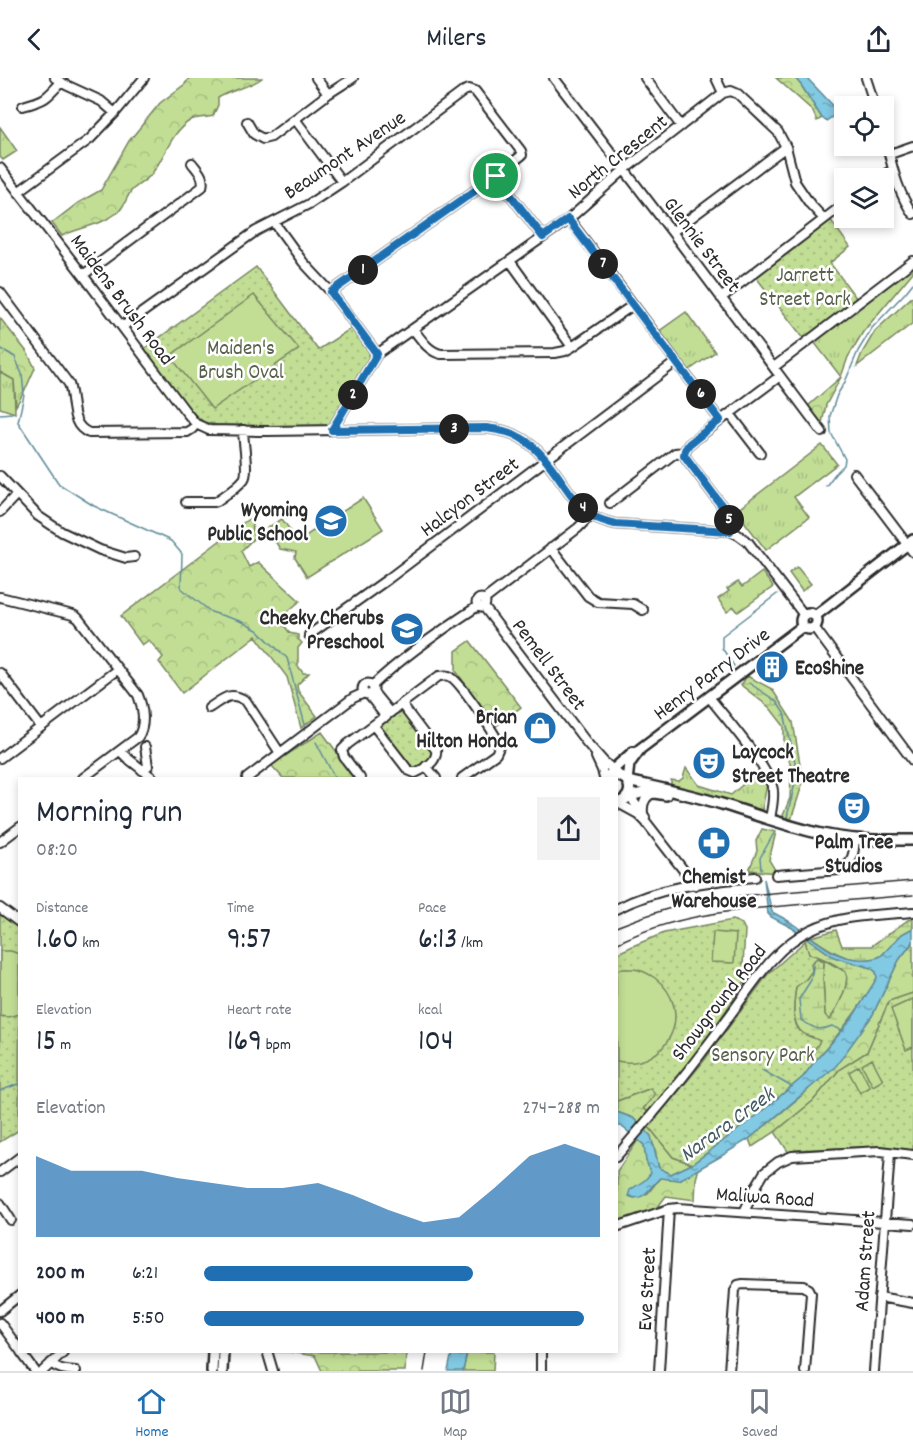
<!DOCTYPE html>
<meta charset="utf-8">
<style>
:root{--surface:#fff;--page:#f2f2f3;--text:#1f2937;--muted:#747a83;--line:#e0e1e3;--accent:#1f6fb2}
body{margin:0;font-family:Dekko,sans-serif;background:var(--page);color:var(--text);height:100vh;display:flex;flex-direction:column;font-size:22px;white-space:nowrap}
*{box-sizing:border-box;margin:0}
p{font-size:20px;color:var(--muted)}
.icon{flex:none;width:33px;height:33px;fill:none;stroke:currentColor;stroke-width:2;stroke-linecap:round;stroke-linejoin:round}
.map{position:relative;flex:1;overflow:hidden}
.details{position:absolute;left:18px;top:699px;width:600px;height:576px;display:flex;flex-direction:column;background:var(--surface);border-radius:0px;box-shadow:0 3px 9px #0003}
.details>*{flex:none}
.buttons{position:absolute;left:834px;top:18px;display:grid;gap:12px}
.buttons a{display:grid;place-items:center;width:60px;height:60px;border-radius:0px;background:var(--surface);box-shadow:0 3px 9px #0003;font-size:30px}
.pin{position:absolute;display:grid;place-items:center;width:51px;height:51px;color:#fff;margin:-26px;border:3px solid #fff;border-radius:50%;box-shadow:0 2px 6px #0007}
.km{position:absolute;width:30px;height:30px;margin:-15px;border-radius:50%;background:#222;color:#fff;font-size:16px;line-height:30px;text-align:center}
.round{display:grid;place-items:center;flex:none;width:63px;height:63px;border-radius:0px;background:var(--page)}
.headline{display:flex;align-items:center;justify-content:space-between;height:102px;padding:0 18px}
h1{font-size:33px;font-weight:600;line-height:45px}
.metrics{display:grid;grid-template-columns:repeat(3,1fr);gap:9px;height:102px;padding:6px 18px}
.metrics div{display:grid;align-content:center}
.metrics b{font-size:30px;font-weight:600}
.metrics small{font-size:16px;font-weight:400}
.metrics p{font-size:16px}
.chart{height:168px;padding:12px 18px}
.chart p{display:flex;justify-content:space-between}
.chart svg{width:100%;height:108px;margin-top:6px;fill:var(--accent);opacity:.7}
ul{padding:0 18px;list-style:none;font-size:20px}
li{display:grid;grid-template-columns:96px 72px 1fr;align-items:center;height:45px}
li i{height:15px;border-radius:8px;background:var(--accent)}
header{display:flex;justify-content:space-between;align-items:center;height:78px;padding:0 18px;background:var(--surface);font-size:27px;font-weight:600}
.menu{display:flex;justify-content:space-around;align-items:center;height:84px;border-top:2px solid var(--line);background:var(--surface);font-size:16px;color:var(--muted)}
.menu a{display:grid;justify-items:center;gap:3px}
.menu .active{color:var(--accent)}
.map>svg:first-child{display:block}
.grass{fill:url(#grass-tufts);stroke:#768460;stroke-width:1.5}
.forest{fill:url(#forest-crowns);stroke:#768460;stroke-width:1.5}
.wetland{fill:url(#wetland-marsh);stroke:#768460;stroke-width:1.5}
.park{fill:url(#park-dots);stroke:#768460;stroke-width:1.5}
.pitch{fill:#c2de95;stroke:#768460;stroke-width:1.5}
.water{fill:url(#water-ripples);stroke:#5f8a99;stroke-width:1.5}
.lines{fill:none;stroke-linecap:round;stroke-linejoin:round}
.stream{stroke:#5f8a99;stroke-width:1.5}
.minor-casing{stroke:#2b2b2b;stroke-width:12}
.major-casing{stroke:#2b2b2b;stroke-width:14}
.minor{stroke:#fff;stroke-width:8}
.major{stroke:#fff;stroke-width:9}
.rail{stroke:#2b2b2b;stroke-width:1.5}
.route-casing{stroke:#fff;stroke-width:12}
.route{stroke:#1f6fb2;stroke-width:8}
.labels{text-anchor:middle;stroke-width:5;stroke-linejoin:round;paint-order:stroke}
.street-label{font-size:21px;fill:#2b2b2b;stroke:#fff}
.park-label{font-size:21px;fill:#58614b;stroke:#fff}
.poi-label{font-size:21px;font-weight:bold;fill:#2b2b2b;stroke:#fff;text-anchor:end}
.water-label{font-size:22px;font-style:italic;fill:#455a62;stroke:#fff}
</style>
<header><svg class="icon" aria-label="back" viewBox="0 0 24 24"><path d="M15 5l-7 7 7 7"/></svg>Milers<svg class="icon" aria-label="share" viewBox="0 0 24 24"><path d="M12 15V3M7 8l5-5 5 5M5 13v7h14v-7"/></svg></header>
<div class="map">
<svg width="913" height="1293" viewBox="0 0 913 1293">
<defs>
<pattern id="grass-tufts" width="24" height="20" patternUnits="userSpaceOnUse" patternTransform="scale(1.5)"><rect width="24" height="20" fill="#c2de95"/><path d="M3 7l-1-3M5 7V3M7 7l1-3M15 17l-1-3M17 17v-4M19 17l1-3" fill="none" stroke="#a7bf81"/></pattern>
<pattern id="forest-crowns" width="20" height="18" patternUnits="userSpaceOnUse" patternTransform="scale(1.5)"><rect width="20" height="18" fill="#c2de95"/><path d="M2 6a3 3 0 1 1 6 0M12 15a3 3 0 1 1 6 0" fill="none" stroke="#a7bf81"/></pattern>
<pattern id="wetland-marsh" width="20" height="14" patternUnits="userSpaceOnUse" patternTransform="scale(1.5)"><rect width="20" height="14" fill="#c2de95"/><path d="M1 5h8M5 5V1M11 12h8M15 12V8" fill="none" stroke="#a7bf81"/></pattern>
<pattern id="park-dots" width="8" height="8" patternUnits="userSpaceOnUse" patternTransform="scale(1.5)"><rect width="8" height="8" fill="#c2de95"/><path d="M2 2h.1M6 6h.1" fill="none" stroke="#a7bf81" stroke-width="1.8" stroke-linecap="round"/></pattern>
<pattern id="water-ripples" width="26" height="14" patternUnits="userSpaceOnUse" patternTransform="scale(1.5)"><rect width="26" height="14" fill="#82c9e3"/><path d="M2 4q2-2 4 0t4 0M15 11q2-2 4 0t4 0" fill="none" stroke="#6ba3b8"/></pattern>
</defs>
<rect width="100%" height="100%" fill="#fff"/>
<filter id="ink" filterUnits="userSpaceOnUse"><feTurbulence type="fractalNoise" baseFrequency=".0167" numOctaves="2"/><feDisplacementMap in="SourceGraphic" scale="12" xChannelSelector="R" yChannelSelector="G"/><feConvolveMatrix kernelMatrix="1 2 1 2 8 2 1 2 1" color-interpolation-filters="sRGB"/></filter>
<g filter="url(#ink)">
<path class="grass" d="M913,187V194L863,254L848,279L841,299L814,264Z
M686,234L715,274L688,293L658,254Z
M0,294L14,302L15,335L0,330Z
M822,367L837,386L794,419L809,439L766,472L736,433Z
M762,494L773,509L738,534L734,529L727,534L718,521L729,513L727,511L738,504L742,509Z
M686,690L699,707L731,717L758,693L767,706L762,732L671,708V702L679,703L683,700Z
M817,878L846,894C850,908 837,930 830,943L825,937L823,900L824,884L817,880Z
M467,1274H494L493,1293H463Z"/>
<path class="forest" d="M189,0H262C249,10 232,11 218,20V27L213,38C206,40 196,39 191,42C171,54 166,77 153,94C148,102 138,106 132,112C126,119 125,129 117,135C100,148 80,149 62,158L52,145L78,125L101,112L129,63L160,25L185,6Z
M776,0H795L801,7L822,40L817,43L812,32Z
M0,49L17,73L3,82L0,79Z
M913,218V245L857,288L862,275L875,253Z
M0,240L27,274L35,290L27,308L16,328L14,302L0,294Z
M841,299L826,327L822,345L808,328Z
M251,439L254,460L241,473L249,489L258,484L300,523L279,541L290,555L298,557V561L302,565L298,570V588L303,595H309L297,607L298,613L317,638L301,650L287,599L256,558L182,615L159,584L163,579L149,562L142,567L121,538Z
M470,563L521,629L495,649L456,593V573Z
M322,654L356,700H283L271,687Z
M762,751L776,754L769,782L777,795L749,792L757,773L756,763Z
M913,864V915L889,923L867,974L840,991L813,1023L775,1054L752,1069L749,1061L806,1014L872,938L899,882Z
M651,1010L655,1016L644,1030L649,1034L639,1046L633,1040L617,1034V1023Z
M649,1049L673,1079L692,1086L671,1096L659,1090L654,1068L646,1053Z
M638,1062L644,1067L646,1083L652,1096C643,1105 635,1108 629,1118L634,1120L648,1115L660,1100L679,1102L699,1090L696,1101L695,1122L666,1118L654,1134L617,1143V1093Z
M271,1274H406L405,1293H322L315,1278L289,1274Z"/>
<path class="wetland" d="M747,598L772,611L793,644L803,704L791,742L782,740L790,720L791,699L790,685L784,668V648L770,630L741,607Z
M913,841V850L902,856L881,878C856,890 831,873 811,859L836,852L842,868H871L908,842Z
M808,861L834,879L871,890L876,894L877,900C860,931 838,957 815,983L811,977L813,959C810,958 806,957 804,956C790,947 794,922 796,908L806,901L812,893L811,885L817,880L824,884L823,900L825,937L830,942C837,930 850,908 846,894C835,886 823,879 809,876L805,863Z"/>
<path class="park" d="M830,141L850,169L830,185L857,221L805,262L755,198Z
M256,189L318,272L353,249L370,273L368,282L334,343L325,349L217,347L204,344L193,335L144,271Z
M402,634L406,637L433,673C434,682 423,687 417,692L409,690L382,655L381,649C385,643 394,636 402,634Z
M0,836L20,851L19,1052L0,1064Z
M733,842L742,846L745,852L743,887L751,893C722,943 686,988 649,1034L643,1031L655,1017L651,1010L617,1023L616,876L635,867L664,855Z
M805,863L809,876L817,878V880L811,885L812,893L806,901L796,909C794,922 790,946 802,955C806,958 815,960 820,963L811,977L815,983L803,999L755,1039L692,1086L673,1079L649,1049L703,984L768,896Z
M913,915V1073L879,1068L796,1072L789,1075L775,1054L813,1023L840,991L867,974L889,923Z"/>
<path class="pitch" d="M254,217L299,271L212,331L170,278Z
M363,420L383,451L307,499L295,480L296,474L280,471L267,450L282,441L298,463Z
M797,489L811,506L802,513L789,495Z
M713,854L736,856L734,885L711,884Z
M0,873H11L19,876V936L8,939L0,938Z
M620,891C625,891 630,891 634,891C642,892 649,896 655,900C697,932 667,994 617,983L616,893Z
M913,921V969L906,972L891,931Z
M872,981L883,1002L873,1008L862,987Z
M859,988L870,1009L860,1015L849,994Z"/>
<path class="water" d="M795,0H807L839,34L826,43L822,40L801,7Z
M764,801L772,834C779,838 786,841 793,846C805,854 822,869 835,875C848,881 868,884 881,878L902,856L913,850V864L899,882L872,938L836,988L749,1061L718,1080L679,1102L660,1100C649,1109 645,1125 628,1118L630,1112L645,1102L651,1095L646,1083L644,1067L621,1048H617V1034L633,1040L651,1058L659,1090L671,1096L692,1086L755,1039L803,999L815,983L842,953L854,937L877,900L876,894L871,890L834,879L794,851L771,839L768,836Z
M452,1274H467L463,1293H448Z"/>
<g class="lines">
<path class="stream" d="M0,270L15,279L22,296L24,317L18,344L59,406L94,428L171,463L182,476L181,510L211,534L240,543L257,552L287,580L305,647
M0,336L12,335
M826,408L835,396L844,387L845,381L831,355L830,338L837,317L845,304L858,273L872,250L905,215L913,205
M734,588L722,570V558L777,516
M749,605L776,623L784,635L795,684V705L787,739
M316,664L335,700
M761,791L760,780L774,755
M814,883L811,902L799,921L801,942C814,950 818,954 832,948L844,953
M762,992L792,1009
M0,1013L18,1006L20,1007"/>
<defs>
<path id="minor" d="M55,0L66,7L101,23L115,35
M316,0L328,16
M554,0L672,154L822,354
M645,0L681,48
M716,0L723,15
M866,0L875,28
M23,28C45,22 46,21 61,4
M295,41L342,104
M247,44L254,56L263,61L271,59L328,16L353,0
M884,56C891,82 896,113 913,136
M890,76L913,68
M0,90L83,197L186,334L196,346L209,352L267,353L486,350C498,352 510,353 521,360C542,372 556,396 570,415C577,424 584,433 593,438C600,442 607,444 615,446L730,453L737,456L748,464L804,537
M496,98L543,159
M880,100L893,91
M18,114L90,61L115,35L144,0
M569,141L720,342
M274,144L303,184L331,214L377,276
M672,154L786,69
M510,183L572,269
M83,197L202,109C205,99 198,93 192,85
M0,214L69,306C75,323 69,347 89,355L187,354L192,351L196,346
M721,220L844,126
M122,249L256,153L309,126L342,104L464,13L469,11L475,13L521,73L522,77L496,98L331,214
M413,251C421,261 428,273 441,276L555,275L565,273L572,269L633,227
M774,289L913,183
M730,336L760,375
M332,352L377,276L569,141L624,92L723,15L731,13L738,16L778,54L786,69L795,104L810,126L824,141
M684,374L689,366L780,298
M684,374L686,380L725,432L730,443V453
M854,396L913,474
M0,398L38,438L62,454L100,472L126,480L134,479
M186,424H214L217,423C225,417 237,410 244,401C249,394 243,363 243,352
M610,425L675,375L684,374
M0,434L17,416
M551,470L588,518L598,524L633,526L643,532
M0,519L73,537L78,540L138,617C143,629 146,647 138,659L83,700
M476.5 525a4.5 4.5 0 1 1 9 0a4.5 4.5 0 1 1-9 0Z
M484,522L578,450L591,437
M484,529L587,665L603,683L618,696
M814,549L913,683
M309,557L388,501L676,284
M0,595L41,649
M362.5 611a5.5 5.5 0 1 1 11 0a5.5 5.5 0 1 1-11 0Z
M372,608C402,579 443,551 478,528
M373,614L390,635
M369,617L386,639
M709,619C724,638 772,693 773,713C774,723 771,733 770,742
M209,630C223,621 230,612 246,623L280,675
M374,648L408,692L415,695C424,691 438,683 436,672L402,627
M120,673L126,679L153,700
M596,679L602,692L604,700
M0,680L118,591
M426,688L436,700
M142,692L148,688L145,669
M247,700L353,620L364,615
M360,700L344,679L342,672L348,666L439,598C442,598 446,597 449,598C459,601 495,656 500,667L496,676L462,700
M630,714L634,724L645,739
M618,725L638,736L646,744L695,807
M643,735C642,726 645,718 654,715
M0,764L20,749
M776,797L839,792C853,786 854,775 855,761
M0,830L20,845
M616,831C658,809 709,803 755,799
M616,1079C645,1045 674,1012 700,977C713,960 726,943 738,926C759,897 778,868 810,852C842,836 879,837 913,834
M0,1094L20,1079
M0,1125L11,1142
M744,1134L757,1107L764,1095L778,1084L792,1078L880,1073L913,1077
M616,1149L669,1131L678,1130L913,1146
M879,1219L913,1225
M0,1233L20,1217
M0,1245L20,1272
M21,1274L35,1293
M268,1276L273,1293
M51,1285C59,1292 65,1292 76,1293
M43,1293L63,1274
M541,1293V1274
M659,1293L669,1131
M729,1293L735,1212L738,1207L743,1206L804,1208L809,1211L811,1215L805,1293
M874,1293L890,1075"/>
<path id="major" d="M801 543a8 8 0 1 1 16 0a8 8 0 1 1-16 0Z
M815,538L913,462
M607,700C629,689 640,720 616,725
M607,700L616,689L633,674
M627,703C660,710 693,717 725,727C757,737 789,749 822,756C852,763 882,762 913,762
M627,703L629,686L640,671L803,548
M626,721C639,713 651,714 666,717
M212,1293L213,1274
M222,1293L223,1274"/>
</defs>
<use href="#minor" class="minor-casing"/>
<use href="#major" class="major-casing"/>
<use href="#minor" class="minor"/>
<use href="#major" class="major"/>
<path class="rail" d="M616,849C648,836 680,826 714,820L913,803
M616,866C672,837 733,832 794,827C834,824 873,820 913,817
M424,1293L427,1274"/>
</g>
</g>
<g class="lines" filter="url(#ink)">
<defs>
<path id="route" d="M496,98L543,159L568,141L720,342L689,366L685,372L684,377L725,432L730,443V453L615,446C607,444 600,442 593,438C584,433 577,424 570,415C556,396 542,372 521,360C510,353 498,352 486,350L332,352L377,276L331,214Z"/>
</defs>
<use href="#route" class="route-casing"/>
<use href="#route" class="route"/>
</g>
<defs>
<symbol id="school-disc" viewBox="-11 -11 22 22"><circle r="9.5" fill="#1f6fb2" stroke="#fff"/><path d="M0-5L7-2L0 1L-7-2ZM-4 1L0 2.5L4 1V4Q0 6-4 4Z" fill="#fff"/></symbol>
<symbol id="building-disc" viewBox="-11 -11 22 22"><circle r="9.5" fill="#1f6fb2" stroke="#fff"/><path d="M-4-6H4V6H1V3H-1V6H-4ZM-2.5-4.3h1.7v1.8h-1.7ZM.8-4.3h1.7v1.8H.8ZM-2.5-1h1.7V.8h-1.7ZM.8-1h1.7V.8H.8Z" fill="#fff"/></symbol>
<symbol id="shop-disc" viewBox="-11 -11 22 22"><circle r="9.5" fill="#1f6fb2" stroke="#fff"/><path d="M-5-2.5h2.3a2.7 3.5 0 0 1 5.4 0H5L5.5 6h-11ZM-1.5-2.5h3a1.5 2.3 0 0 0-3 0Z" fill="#fff"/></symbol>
<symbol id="theatre-disc" viewBox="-11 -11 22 22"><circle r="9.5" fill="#1f6fb2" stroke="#fff"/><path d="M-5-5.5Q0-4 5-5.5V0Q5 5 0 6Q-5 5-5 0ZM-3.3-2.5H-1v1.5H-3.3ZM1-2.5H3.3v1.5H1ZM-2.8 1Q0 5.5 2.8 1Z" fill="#fff"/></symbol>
<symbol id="pharmacy-disc" viewBox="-11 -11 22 22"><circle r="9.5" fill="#1f6fb2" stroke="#fff"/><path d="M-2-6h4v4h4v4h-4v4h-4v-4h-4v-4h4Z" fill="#fff"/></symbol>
</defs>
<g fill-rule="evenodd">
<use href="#school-disc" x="312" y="424" width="38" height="38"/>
<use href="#school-disc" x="388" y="532" width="38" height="38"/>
<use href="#building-disc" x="753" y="570" width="38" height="38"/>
<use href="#shop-disc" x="521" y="631" width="38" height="38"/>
<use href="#theatre-disc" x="690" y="666" width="38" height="38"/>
<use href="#theatre-disc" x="835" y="711" width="38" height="38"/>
<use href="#pharmacy-disc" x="695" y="746" width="38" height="38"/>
</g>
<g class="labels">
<g class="street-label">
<text transform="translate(344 76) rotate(-34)" y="7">Beaumont Avenue</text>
<text transform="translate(617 78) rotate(-39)" y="7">North Crescent</text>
<text transform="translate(703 166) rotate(53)" y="7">Glennie Street</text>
<text transform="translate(123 221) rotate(53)" y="7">Maidens Brush Road</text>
<text transform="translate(469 418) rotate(-37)" y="7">Halcyon Street</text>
<text transform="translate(550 586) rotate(53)" y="7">Pemell Street</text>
<text transform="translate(711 595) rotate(-37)" y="7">Henry Parry Drive</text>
<text transform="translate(718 924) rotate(-52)" y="7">Showground Road</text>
<text transform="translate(765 1118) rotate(4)" y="7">Maliwa Road</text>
<text transform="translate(864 1183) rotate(-86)" y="7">Adam Street</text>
<text transform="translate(646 1211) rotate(-87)" y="7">Eve Street</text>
</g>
<g class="park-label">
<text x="805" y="203">Jarrett<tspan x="805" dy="24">Street Park</tspan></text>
<text x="241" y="276">Maiden's<tspan x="241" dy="24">Brush Oval</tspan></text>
<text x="763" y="983">Sensory Park</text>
</g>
<g class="poi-label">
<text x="308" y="438">Wyoming<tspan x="308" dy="24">Public School</tspan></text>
<text x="384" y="546">Cheeky Cherubs<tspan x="384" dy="24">Preschool</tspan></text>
<text x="795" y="596" text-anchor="start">EcoShine</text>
<text x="517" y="645">Brian<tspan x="517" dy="24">Hilton Honda</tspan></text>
<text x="732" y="680" text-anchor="start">Laycock<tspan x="732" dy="24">Street Theatre</tspan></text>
<text x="854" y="770" text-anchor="middle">Palm Tree<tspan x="854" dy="24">Studios</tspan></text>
<text x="714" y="805" text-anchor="middle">Chemist<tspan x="714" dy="24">Warehouse</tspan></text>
</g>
<g class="water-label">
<text transform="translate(726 1045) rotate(-36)" y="8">Narara Creek</text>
</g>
</g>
</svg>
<div class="buttons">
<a><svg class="icon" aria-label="locate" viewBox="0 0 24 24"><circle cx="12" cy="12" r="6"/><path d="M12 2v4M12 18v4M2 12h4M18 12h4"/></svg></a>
<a><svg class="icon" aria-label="layers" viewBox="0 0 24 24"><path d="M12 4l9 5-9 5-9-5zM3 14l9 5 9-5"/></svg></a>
</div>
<div class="pin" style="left:496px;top:98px;background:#1e9e55"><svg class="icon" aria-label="arrive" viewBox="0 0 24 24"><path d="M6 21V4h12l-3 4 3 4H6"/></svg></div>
<b class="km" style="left:363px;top:192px">1</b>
<b class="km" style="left:353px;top:317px">2</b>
<b class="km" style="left:454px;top:351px">3</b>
<b class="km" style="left:583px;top:430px">4</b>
<b class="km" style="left:729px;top:442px">5</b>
<b class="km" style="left:701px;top:316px">6</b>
<b class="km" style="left:603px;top:186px">7</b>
<section class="details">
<div class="headline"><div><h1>Morning run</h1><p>08:20</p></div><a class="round"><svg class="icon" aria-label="share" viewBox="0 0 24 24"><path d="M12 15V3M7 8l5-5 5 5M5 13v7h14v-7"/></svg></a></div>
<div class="metrics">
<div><p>Distance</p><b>1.60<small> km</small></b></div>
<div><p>Time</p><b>9:57</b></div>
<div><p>Pace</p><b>6:13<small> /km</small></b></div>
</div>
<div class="metrics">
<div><p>Elevation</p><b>15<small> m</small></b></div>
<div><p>Heart rate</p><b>169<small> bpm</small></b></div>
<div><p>kcal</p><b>104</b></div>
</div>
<div class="chart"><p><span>Elevation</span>274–288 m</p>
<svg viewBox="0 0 160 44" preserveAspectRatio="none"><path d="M0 44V11L10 17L20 17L30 17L40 20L50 22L60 24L70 24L80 22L90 27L100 33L110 38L120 36L130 24L140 11L150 6L160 11V44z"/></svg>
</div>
<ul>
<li><b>200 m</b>6:21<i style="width:68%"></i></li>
<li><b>400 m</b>5:50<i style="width:96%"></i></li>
</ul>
</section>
</div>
<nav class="menu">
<a class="active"><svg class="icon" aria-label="home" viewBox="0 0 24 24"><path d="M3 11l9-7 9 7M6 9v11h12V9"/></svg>Home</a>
<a><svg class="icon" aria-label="map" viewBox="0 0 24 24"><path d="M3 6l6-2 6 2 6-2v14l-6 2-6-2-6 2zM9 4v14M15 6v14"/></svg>Map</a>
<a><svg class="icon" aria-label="saved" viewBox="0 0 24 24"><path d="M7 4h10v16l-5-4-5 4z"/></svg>Saved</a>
</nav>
